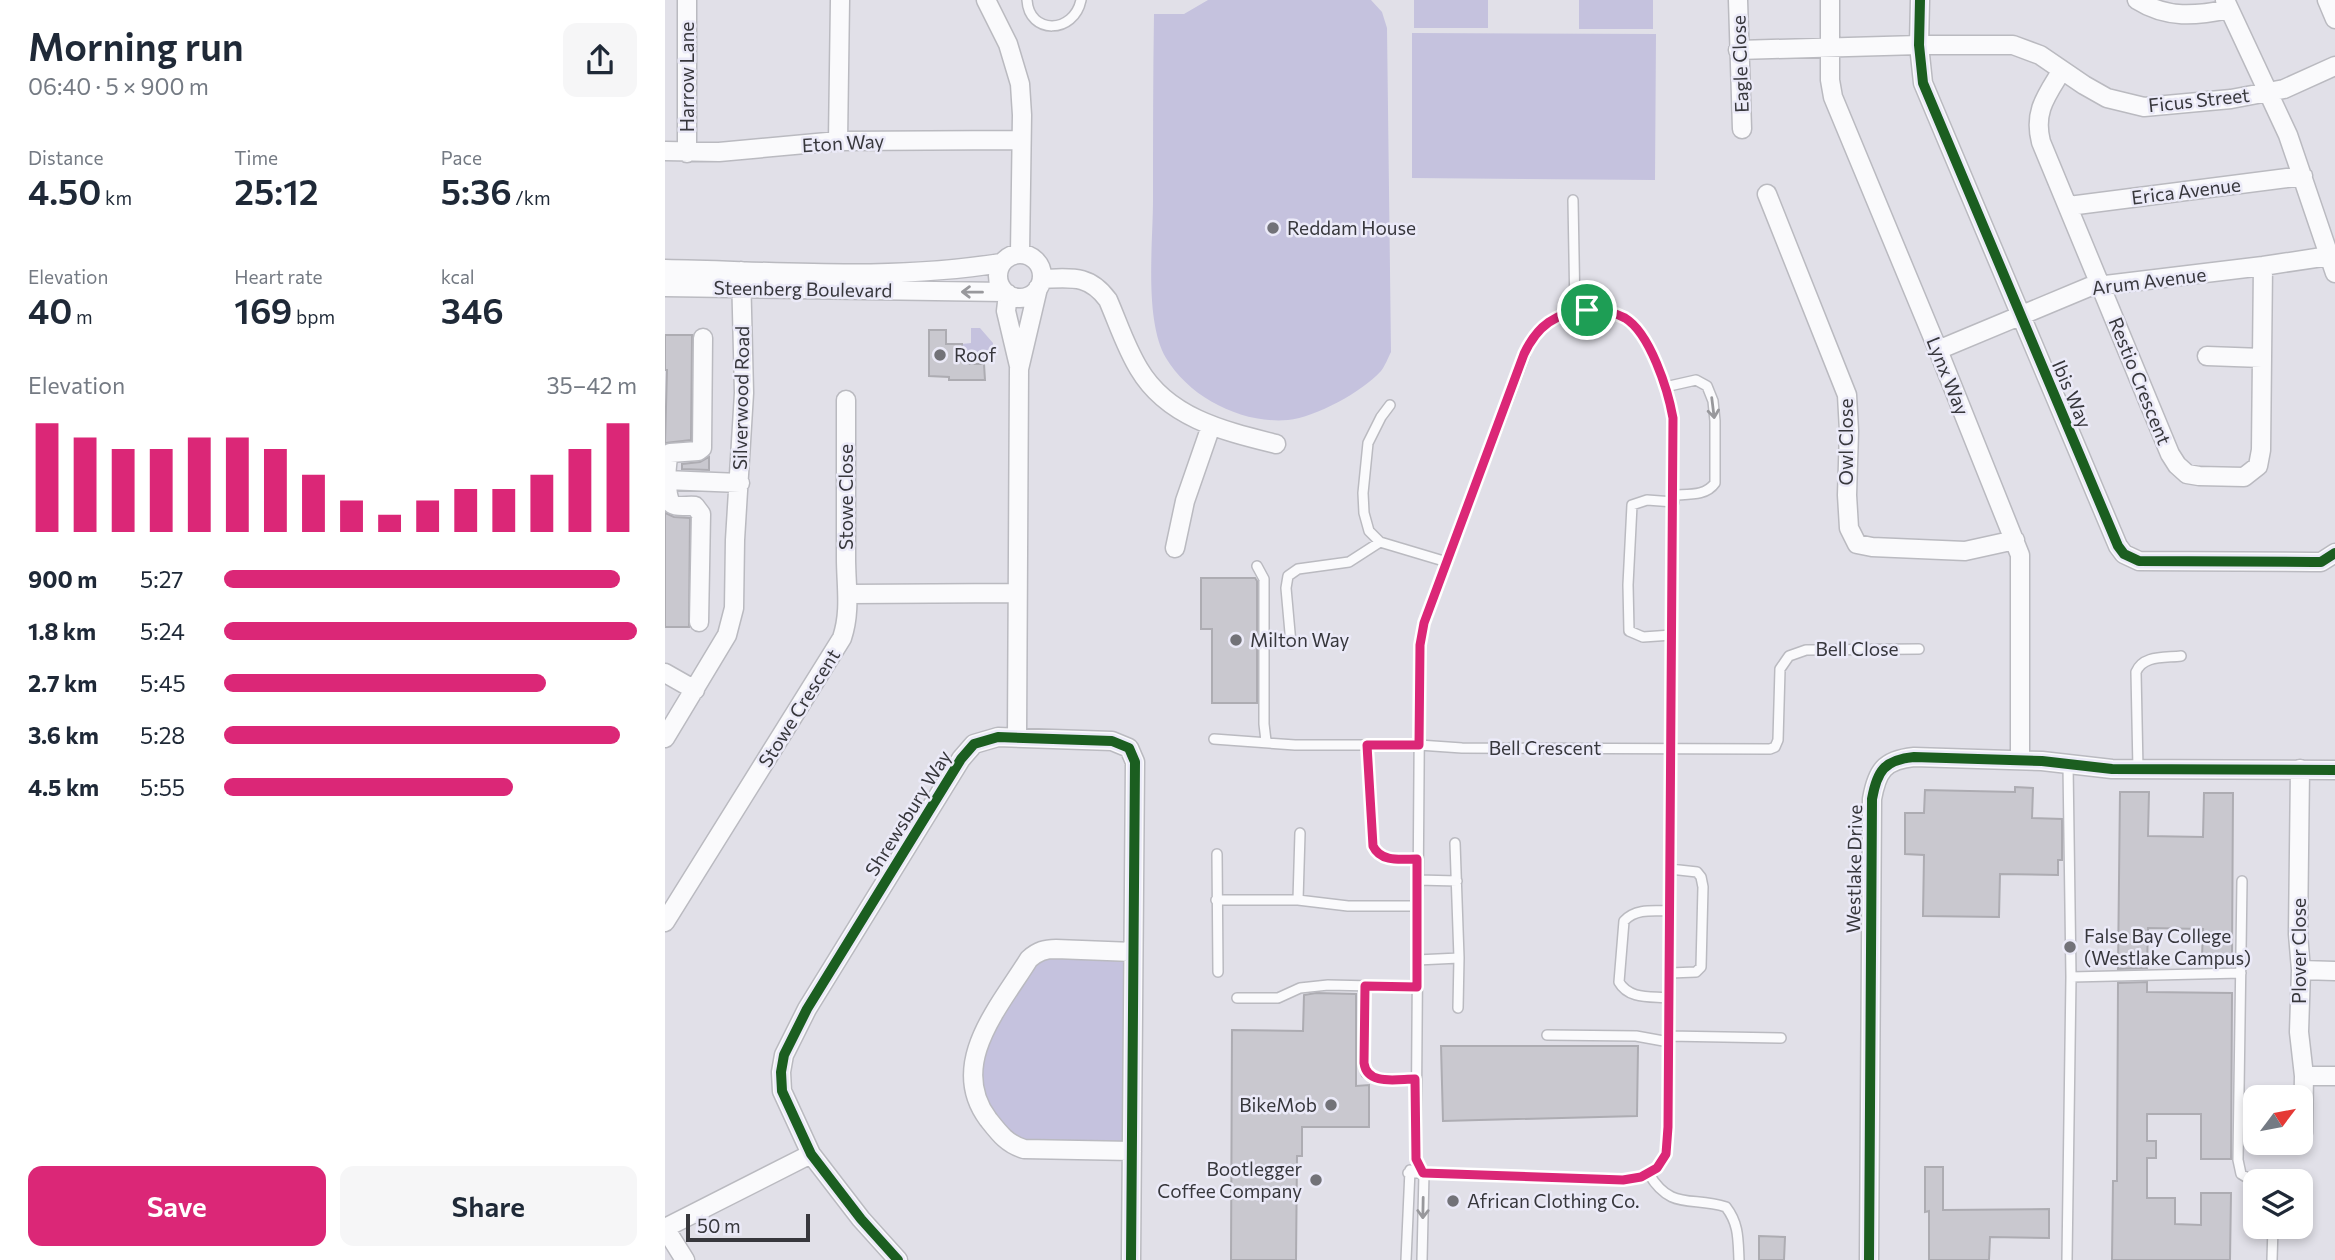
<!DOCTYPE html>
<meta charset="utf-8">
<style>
:root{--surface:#fff;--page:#f6f6f7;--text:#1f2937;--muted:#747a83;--accent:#db2777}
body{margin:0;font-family:Commissioner,sans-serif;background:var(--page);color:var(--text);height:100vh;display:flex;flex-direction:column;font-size:26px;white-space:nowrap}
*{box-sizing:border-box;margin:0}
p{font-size:23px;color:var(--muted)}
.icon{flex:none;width:38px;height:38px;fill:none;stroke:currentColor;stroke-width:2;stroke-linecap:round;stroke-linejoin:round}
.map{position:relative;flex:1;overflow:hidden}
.details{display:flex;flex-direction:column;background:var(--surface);width:665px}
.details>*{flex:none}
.needle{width:46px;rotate:58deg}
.controls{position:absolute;left:1578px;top:1085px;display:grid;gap:14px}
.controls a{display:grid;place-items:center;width:70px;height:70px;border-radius:14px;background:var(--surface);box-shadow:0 4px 10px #0003;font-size:35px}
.scale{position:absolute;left:21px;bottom:18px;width:124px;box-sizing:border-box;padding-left:7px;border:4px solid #37373c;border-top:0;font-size:19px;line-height:24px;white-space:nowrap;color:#37373c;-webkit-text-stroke:5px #ebeaf8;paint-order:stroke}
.pin{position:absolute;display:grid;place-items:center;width:60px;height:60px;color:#fff;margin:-30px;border:4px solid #fff;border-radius:50%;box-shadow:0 2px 7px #0007}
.round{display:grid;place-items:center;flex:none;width:74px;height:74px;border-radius:14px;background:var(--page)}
.headline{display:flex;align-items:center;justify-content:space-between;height:119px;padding:0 28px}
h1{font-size:38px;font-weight:600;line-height:52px}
.figures{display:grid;grid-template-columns:repeat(3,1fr);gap:10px;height:119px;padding:7px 28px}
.figures div{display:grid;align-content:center}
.figures b{font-size:35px;font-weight:600}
.figures small{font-size:19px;font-weight:400}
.figures p{font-size:19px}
.chart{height:196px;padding:14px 28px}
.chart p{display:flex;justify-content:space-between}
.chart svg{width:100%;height:126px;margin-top:7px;stroke:var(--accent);stroke-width:6}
.action{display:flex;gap:14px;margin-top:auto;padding:14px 28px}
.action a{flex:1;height:80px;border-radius:14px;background:var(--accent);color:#fff;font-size:28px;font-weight:600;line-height:80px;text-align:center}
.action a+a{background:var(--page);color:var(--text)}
ul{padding:0 28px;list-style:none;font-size:23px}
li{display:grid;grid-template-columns:112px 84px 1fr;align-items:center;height:52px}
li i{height:18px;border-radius:9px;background:var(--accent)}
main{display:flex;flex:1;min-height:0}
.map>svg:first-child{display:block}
.green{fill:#c5c2de}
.building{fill:#c9c8cf;stroke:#adacb2;stroke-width:2}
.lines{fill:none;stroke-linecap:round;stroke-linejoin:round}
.lane-casing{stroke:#babac0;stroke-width:12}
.street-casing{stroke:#babac0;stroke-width:21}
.lane{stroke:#fafafc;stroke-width:9}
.street{stroke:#fafafc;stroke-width:18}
.cycleway-casing{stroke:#ebeaf8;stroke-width:15}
.cycleway{stroke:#1b5e20;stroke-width:10}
.oneway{stroke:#98989c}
.route-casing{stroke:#fff;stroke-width:14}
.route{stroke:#db2777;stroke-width:9}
.poi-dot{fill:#727278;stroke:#ebeaf8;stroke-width:2.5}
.labels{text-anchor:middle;stroke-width:5;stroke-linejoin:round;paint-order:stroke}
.street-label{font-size:19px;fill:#37373c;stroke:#ebeaf8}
.poi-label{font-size:19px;fill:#37373c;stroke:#ebeaf8;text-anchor:start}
</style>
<main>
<section class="details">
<div class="headline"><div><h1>Morning run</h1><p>06:40 · 5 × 900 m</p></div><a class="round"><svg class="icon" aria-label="share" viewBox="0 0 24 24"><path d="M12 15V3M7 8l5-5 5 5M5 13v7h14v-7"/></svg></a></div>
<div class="figures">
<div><p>Distance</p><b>4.50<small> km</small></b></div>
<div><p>Time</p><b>25:12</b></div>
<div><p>Pace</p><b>5:36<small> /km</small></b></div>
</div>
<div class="figures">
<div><p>Elevation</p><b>40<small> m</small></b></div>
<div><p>Heart rate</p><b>169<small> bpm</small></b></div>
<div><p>kcal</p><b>346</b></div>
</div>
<div class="chart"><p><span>Elevation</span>35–42 m</p>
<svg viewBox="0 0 160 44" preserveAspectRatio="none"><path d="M5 44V6M15 44V11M25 44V15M35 44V15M45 44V11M55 44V11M65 44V15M75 44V24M85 44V33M95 44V38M105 44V33M115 44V29M125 44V29M135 44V24M145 44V15M155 44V6"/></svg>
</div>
<ul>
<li><b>900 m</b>5:27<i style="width:96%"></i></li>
<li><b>1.8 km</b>5:24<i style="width:100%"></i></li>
<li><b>2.7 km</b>5:45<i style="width:78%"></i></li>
<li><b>3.6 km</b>5:28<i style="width:96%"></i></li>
<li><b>4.5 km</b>5:55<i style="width:70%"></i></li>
</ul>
<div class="action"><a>Save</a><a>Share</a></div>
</section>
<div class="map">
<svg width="1670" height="1260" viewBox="0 0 1670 1260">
<rect width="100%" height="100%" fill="#e1e0e8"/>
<path class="green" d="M543,0H706L717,12L722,28L726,352C723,358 720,366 716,371C697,392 651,417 623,420C577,424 525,398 501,358C479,320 488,244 488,200C488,138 488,76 489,14H519Z
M749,0H823V28H749Z
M914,0H988V29H914Z
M747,33L991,34L990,180L747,178Z
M306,328H315L328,343V359L319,357V359H305L297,356V344L306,343Z
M468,952L467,1151L351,1146L309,1087V1066L364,959Z"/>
<path class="building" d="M264,330H281V344H297V356H305V364H319L320,380H284V377L264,376Z
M0,335H27L26,440L0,443L2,370H0Z
M44,457V470L17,469V464L35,462Z
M0,513L9,517L25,518L24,627H0Z
M536,578H590L592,581V703H547V629H536Z
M1350,787L1368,788L1367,818L1397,819V860H1393V875L1335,874L1334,917L1258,916L1259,855L1240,854V813H1259L1260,790L1350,792Z
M1455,792H1484L1483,836L1538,837L1539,793H1568L1567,959L1537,958L1538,929L1483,928L1482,968L1453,969Z
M1482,982V992L1567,993L1566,1159H1536V1114H1482V1141H1491V1158H1482V1198H1510V1224L1536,1225V1193H1566L1565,1260H1447L1448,1181H1452L1453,983Z
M651,993L691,994V1086L704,1085V1127H637V1156H632L631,1260H566L567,1030L638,1031L639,995Z
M776,1046H973L972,1116L778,1121Z
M1260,1167H1278V1210L1384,1209V1238L1325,1237L1324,1260H1264V1211L1260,1212Z
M1094,1236L1120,1237L1119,1260H1094Z"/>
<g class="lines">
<defs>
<path id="lane" d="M362,0C364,35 409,34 416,0
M908,200L910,311
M1000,387L1031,380L1042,386L1048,401L1050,421V483C1041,496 1024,494 1009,495
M725,405L716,417L703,443L698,493L699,513L704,531L715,542L782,562
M592,566L599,579V724L601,741
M1007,635L978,637L964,631L963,585L967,505L982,500L1009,502
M626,644L621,588L623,576L633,569L684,562L715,542
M549,739L630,745H754L797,748L1105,749L1110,747L1113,740L1115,669L1124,656L1141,650L1254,649
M702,745L708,846C716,863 737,859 753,859
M1473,769L1471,672C1478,655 1499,658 1516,656
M790,843L794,958L793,1008
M552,854L553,972
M753,880L792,881
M1577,881L1573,1160L1576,1174L1591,1183
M551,900H633L683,906H753
M633,900L635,833
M752,960L794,958
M1005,973L1031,972L1036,967L1038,887L1036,877L1032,872L1005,869
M1406,977L1576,973
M700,986L699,1063L701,1073L713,1079H750
M572,998H613L635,988L663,985L752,987
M1004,998C987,996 964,1000 954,982L959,921C971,908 989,911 1005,911
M882,1035L971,1036L1004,1042
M1003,1036L1116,1038
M743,1173H759L958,1180L977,1177L992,1168L1001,1154L1003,1127L1008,418C1003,390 987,338 963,321C950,311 932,309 916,310C893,312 876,324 864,344L759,623L755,645L751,1159L759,1173L757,1260
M984,1174C1006,1211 1027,1196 1061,1207C1074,1224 1073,1239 1074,1260
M741,1260L745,1170
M1402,1260L1406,977L1403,765
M1607,1260L1608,1227"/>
<path id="street" d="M22,0V153
M321,0L343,44L355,84L357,115L355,253
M1073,0L1077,129
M1165,0V80L1168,97L1273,350L1355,555V760
M1255,0L1254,45L1258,83L1453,546L1459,554L1474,561L1648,562H1656L1670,553
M1472,0C1502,19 1531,16 1564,9
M1560,0L1623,135L1670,273
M1662,0L1670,19
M1073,50L1254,45H1348L1375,55L1419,85L1442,98L1479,107L1566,99L1619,89L1670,66
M1397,70C1382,95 1368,111 1376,142L1505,454L1512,465L1522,474L1534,476L1579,477L1593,466L1596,450L1598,266
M173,141L175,0
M0,151L54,152L173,141L356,140
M1102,194L1182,395L1184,431L1182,495L1184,528L1192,544L1207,547L1300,551L1350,540
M1404,206L1638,176
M333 276a22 22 0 1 1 44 0a22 22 0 1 1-44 0Z
M0,269C112,271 225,281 336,263
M377,279C406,278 424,274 443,300C453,323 461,348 474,369C503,418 559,431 611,444
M0,287L339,292
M343,294L341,311L354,366
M1273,350L1424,287L1598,266L1664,256
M1542,356L1597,358
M0,480L75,483
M510,548L520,501L546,426
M184,594L352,593
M34,622L36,514L30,506C23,505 13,508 7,504C0,498 0,461 5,453L33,451L37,448L38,338
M0,673L30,690
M352,737L354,369L373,288
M0,738L62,635L69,608L70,540L79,393L76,271
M1635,769L1633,934L1636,970L1634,1032L1639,1076L1638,1133
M0,922L177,638C186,611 181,586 181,558C181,505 181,452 181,400
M1636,970L1670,971
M1639,1076H1670
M467,1151L359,1149C342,1144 334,1133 323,1119C282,1064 335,1006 364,959C373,951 380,949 391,949L468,952
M0,1228L146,1154
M0,1228L20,1260
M233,1260L196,1219L146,1154L117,1091L116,1072L119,1055L142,1009L296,759L309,744L333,737L447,741L464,748L470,762L466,1260
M1204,1260L1207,799C1212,771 1219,760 1249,757L1377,761L1447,769L1670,770"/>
</defs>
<use href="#lane" class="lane-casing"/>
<use href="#street" class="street-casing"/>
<use href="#lane" class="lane"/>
<use href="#street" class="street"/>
<defs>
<path id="cycleway" d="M1255,0L1254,45L1258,83L1453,546L1459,554L1474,561L1648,562H1656L1670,553
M233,1260L196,1219L146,1154L117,1091L116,1072L119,1055L142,1009L296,759L309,744L333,737L447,741L464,748L470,762L466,1260
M1204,1260L1207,799C1212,771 1219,760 1249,757L1377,761L1447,769L1670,770"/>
</defs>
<use href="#cycleway" class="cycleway-casing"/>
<use href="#cycleway" class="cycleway"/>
</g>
<defs><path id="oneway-shaft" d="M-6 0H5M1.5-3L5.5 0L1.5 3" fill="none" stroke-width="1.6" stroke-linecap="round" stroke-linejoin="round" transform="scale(1.75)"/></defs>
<g class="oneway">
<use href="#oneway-shaft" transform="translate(307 292) rotate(-179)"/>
<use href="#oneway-shaft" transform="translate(1048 408) rotate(83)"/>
<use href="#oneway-shaft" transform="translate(758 1208) rotate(91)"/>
</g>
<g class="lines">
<defs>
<path id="route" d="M922,310C935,310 949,312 960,318C985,333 1003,390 1008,418L1003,1127L1001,1154L992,1168L976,1177L958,1180L758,1173L751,1159L750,1079C732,1079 702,1086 699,1063L700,986L752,987V859C737,859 716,863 708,846L702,745H754L755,645L759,623L859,354C872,326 891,312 922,310Z"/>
</defs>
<use href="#route" class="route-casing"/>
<use href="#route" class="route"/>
</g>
<g class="poi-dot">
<circle cx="608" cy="228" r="7"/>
<circle cx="275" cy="355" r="7"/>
<circle cx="571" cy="640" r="7"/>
<circle cx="1405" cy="947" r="7"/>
<circle cx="666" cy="1105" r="7"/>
<circle cx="651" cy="1180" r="7"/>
<circle cx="788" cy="1201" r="7"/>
</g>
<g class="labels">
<g class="street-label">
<text transform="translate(1075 64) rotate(-92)" y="7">Eagle Close</text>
<text transform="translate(22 77) rotate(-90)" y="7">Harrow Lane</text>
<text transform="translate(1534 100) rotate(-6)" y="7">Ficus Street</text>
<text transform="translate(178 143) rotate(-3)" y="7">Eton Way</text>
<text transform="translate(1521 191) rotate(-7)" y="7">Erica Avenue</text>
<text transform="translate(1484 281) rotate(-7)" y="7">Arum Avenue</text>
<text transform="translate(138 289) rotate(1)" y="7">Steenberg Boulevard</text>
<text transform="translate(1283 376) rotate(68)" y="7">Lynx Way</text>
<text transform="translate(1475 381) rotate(68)" y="7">Restio Crescent</text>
<text transform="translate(1407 394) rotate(67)" y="7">Ibis Way</text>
<text transform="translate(76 398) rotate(-89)" y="7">Silverwood Road</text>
<text transform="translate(1181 442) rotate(-90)" y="7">Owl Close</text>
<text transform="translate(181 497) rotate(-90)" y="7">Stowe Close</text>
<text x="1192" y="656">Bell Close</text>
<text transform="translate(134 708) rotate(-58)" y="7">Stowe Crescent</text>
<text x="880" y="755">Bell Crescent</text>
<text transform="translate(243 813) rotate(-58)" y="7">Shrewsbury Way</text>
<text transform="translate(1189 869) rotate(-89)" y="7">Westlake Drive</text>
<text transform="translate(1634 951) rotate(-90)" y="7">Plover Close</text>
</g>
<g class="poi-label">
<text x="622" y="235">Reddam House</text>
<text x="289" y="362">Roof</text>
<text x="585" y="647">Milton Way</text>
<text x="1419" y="943">False Bay College<tspan x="1419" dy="22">(Westlake Campus)</tspan></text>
<text x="652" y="1112" text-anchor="end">BikeMob</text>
<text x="637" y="1176" text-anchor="end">Bootlegger<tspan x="637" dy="22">Coffee Company</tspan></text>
<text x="802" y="1208">African Clothing Co.</text>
</g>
</g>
</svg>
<div class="controls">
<a><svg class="needle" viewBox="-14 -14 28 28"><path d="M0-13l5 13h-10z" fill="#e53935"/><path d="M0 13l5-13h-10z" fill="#747a83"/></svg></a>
<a><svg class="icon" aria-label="layers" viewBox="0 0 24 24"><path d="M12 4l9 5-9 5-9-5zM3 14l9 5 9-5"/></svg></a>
</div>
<div class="scale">50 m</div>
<div class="pin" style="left:922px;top:310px;background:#1e9e55"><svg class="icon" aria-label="arrive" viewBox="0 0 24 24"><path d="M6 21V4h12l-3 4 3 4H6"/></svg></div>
</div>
</main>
